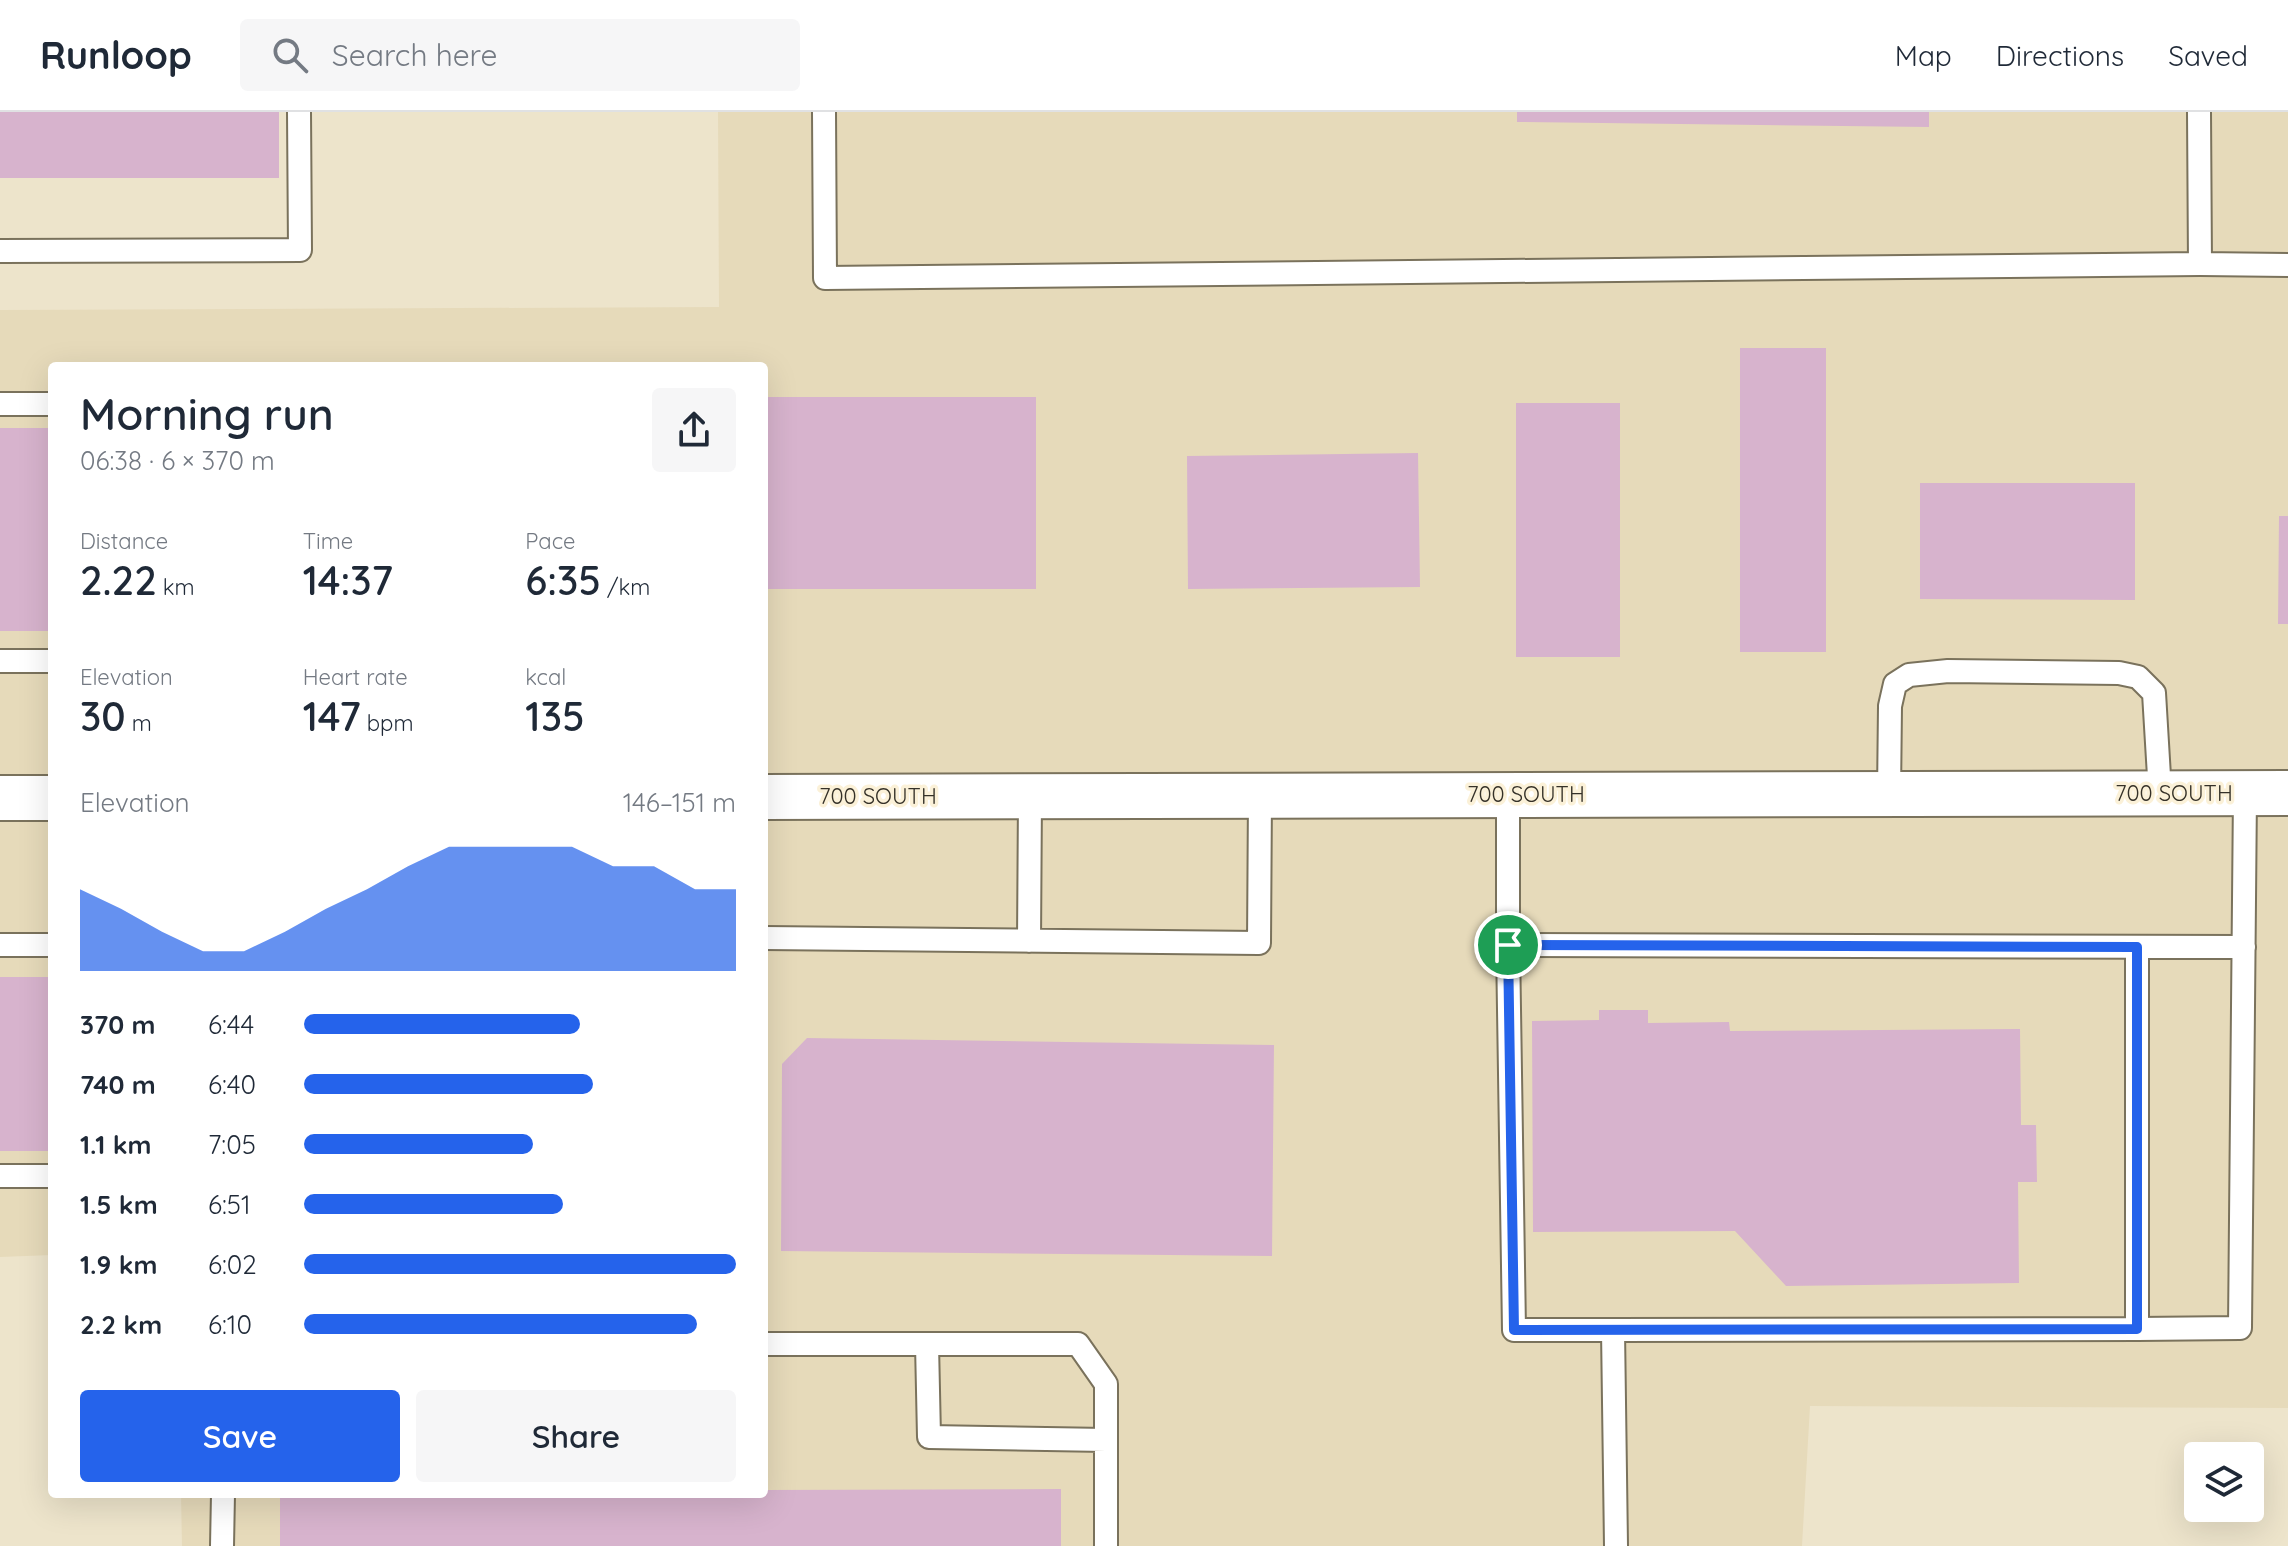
<!DOCTYPE html>
<meta charset="utf-8">
<style>
:root{--surface:#fff;--page:#f6f6f7;--text:#1f2937;--muted:#747a83;--line:#e0e1e3;--accent:#2563eb}
body{margin:0;font-family:Quicksand,sans-serif;background:var(--page);color:var(--text);height:100vh;display:flex;flex-direction:column;font-size:30px;white-space:nowrap}
*{box-sizing:border-box;margin:0}
p{font-size:26px;color:var(--muted)}
.icon{flex:none;width:44px;height:44px;fill:none;stroke:currentColor;stroke-width:2;stroke-linecap:round;stroke-linejoin:round}
.map{position:relative;flex:1;overflow:hidden}
.panel{position:absolute;left:48px;top:250px;width:720px;height:1136px;display:flex;flex-direction:column;background:var(--surface);border-radius:8px;box-shadow:0 8px 32px #0002}
.panel>*{flex:none}
.tools{position:absolute;left:2184px;top:1330px;display:grid;gap:16px}
.tools a{display:grid;place-items:center;width:80px;height:80px;border-radius:8px;background:var(--surface);box-shadow:0 8px 32px #0002;font-size:40px}
.pin{position:absolute;display:grid;place-items:center;width:68px;height:68px;color:#fff;margin:-34px;border:4px solid #fff;border-radius:50%;box-shadow:0 2px 8px #0007}
.round{display:grid;place-items:center;flex:none;width:84px;height:84px;border-radius:8px;background:var(--page)}
.head{display:flex;align-items:center;justify-content:space-between;height:136px;padding:0 32px}
h1{font-size:44px;font-weight:600;line-height:60px}
.stats{display:grid;grid-template-columns:repeat(3,1fr);gap:12px;height:136px;padding:8px 32px}
.stats div{display:grid;align-content:center}
.stats b{font-size:40px;font-weight:600}
.stats small{font-size:22px;font-weight:400}
.stats p{font-size:22px}
.chart{height:224px;padding:16px 32px}
.chart p{display:flex;justify-content:space-between}
.chart svg{width:100%;height:144px;margin-top:8px;fill:var(--accent);opacity:.7}
.primary-button{display:flex;gap:16px;margin-top:auto;padding:16px 32px}
.primary-button a{flex:1;height:92px;border-radius:8px;background:var(--accent);color:#fff;font-size:32px;font-weight:600;line-height:92px;text-align:center}
.primary-button a+a{background:var(--page);color:var(--text)}
ul{padding:0 32px;list-style:none;font-size:26px}
li{display:grid;grid-template-columns:128px 96px 1fr;align-items:center;height:60px}
li i{height:20px;border-radius:10px;background:var(--accent)}
header{display:flex;align-items:center;gap:48px;box-sizing:border-box;height:112px;padding:0 40px;background:var(--surface);border-bottom:2px solid var(--line)}
header strong{font-size:38px}
nav{display:flex;gap:44px;margin-inline-start:auto;font-size:28px}
.search{width:560px;height:72px;background:var(--page);display:flex;align-items:center;gap:20px;box-sizing:border-box;padding:0 28px;border-radius:8px;color:var(--muted);font-size:30px}
.map>svg:first-child{display:block}
.built{fill:#e6daba}
.building{fill:#d7b3cd}
.lines{fill:none;stroke-linecap:round;stroke-linejoin:round}
.lane-casing{stroke:#7a725c;stroke-width:26}
.street-casing{stroke:#7a725c;stroke-width:48}
.lane{stroke:#fff;stroke-width:22}
.street{stroke:#fff;stroke-width:44}
.route-casing{stroke:#fff;stroke-width:16}
.route{stroke:#2563eb;stroke-width:10}
.labels{text-anchor:middle;stroke-width:7;stroke-linejoin:round;paint-order:stroke}
.street-label{font-size:22px;fill:#353128;stroke:#fbf1d8}
</style>
<header>
<strong>Runloop</strong>
<div class="search"><svg class="icon" aria-label="search" viewBox="0 0 24 24"><circle cx="10" cy="10" r="6"/><path d="M15 15l6 6"/></svg>Search here</div>
<nav><a>Map</a><a>Directions</a><a>Saved</a></nav>
</header>
<div class="map">
<svg width="2288" height="1434" viewBox="0 0 2288 1434">
<rect width="100%" height="100%" fill="#ede4cb"/>
<path class="built" d="M718,0H2288V1296L1810,1294L1802,1434H182L181,1382H764V254H52V1143L0,1145V198L719,195Z"/>
<path class="building" d="M0,0H279V66H0Z
M1517,0H1929V15L1517,10Z
M1740,236H1826V540H1740Z
M764,285H1036V477H764Z
M1516,291H1620V545H1516Z
M0,316H52V519H0Z
M1418,341L1420,475L1188,477L1187,344Z
M1920,371H2135V488L1920,487Z
M2279,404H2288V512H2278Z
M0,865H52V1039H0Z
M1599,898H1648V911L1729,910L1730,919L2020,917L2021,1013H2036L2037,1070H2018L2019,1171L1786,1174L1735,1119L1533,1120L1532,909L1599,908Z
M807,926L1274,933L1272,1144L781,1139L782,952Z
M1061,1377V1434H280V1382H764V1378Z"/>
<g class="lines">
<defs>
<path id="lane" d="M824,0L825,166L2200,152L2288,153
M2199,0L2200,152
M0,139L300,138L299,0
M0,292H52
M0,549H52
M1508,682V833L2244,835
M1889,682L1890,594L1895,572L1909,563L1948,559L2119,561L2138,565L2154,581L2160,681
M764,826L1259,831L1260,683
M1029,829L1030,684
M0,833H52
M1508,833L1514,1218H1613
M0,1064H52
M2137,1217L2240,1216L2245,681
M764,1232H1078L1106,1272V1434
M927,1232L929,1325L1106,1328
M222,1434L223,1382
M1616,1434L1613,1218L2137,1217V835"/>
<path id="street" d="M764,685L2288,681
M0,686H52"/>
</defs>
<use href="#lane" class="lane-casing"/>
<use href="#street" class="street-casing"/>
<use href="#lane" class="lane"/>
<use href="#street" class="street"/>
</g>
<g class="lines">
<defs>
<path id="route" d="M1508,833L2137,835V1217L1514,1218Z"/>
</defs>
<use href="#route" class="route-casing"/>
<use href="#route" class="route"/>
</g>
<g class="labels">
<g class="street-label">
<text x="2174" y="689">700 SOUTH</text>
<text x="1526" y="690">700 SOUTH</text>
<text x="878" y="692">700 SOUTH</text>
</g>
</g>
</svg>
<div class="tools">
<a><svg class="icon" aria-label="layers" viewBox="0 0 24 24"><path d="M12 4l9 5-9 5-9-5zM3 14l9 5 9-5"/></svg></a>
</div>
<div class="pin" style="left:1508px;top:833px;background:#1e9e55"><svg class="icon" aria-label="arrive" viewBox="0 0 24 24"><path d="M6 21V4h12l-3 4 3 4H6"/></svg></div>
<section class="panel">
<div class="head"><div><h1>Morning run</h1><p>06:38 · 6 × 370 m</p></div><a class="round"><svg class="icon" aria-label="share" viewBox="0 0 24 24"><path d="M12 15V3M7 8l5-5 5 5M5 13v7h14v-7"/></svg></a></div>
<div class="stats">
<div><p>Distance</p><b>2.22<small> km</small></b></div>
<div><p>Time</p><b>14:37</b></div>
<div><p>Pace</p><b>6:35<small> /km</small></b></div>
</div>
<div class="stats">
<div><p>Elevation</p><b>30<small> m</small></b></div>
<div><p>Heart rate</p><b>147<small> bpm</small></b></div>
<div><p>kcal</p><b>135</b></div>
</div>
<div class="chart"><p><span>Elevation</span>146–151 m</p>
<svg viewBox="0 0 160 44" preserveAspectRatio="none"><path d="M0 44V19L10 25L20 32L30 38L40 38L50 32L60 25L70 19L80 12L90 6L100 6L110 6L120 6L130 12L140 12L150 19L160 19V44z"/></svg>
</div>
<ul>
<li><b>370 m</b>6:44<i style="width:64%"></i></li>
<li><b>740 m</b>6:40<i style="width:67%"></i></li>
<li><b>1.1 km</b>7:05<i style="width:53%"></i></li>
<li><b>1.5 km</b>6:51<i style="width:60%"></i></li>
<li><b>1.9 km</b>6:02<i style="width:100%"></i></li>
<li><b>2.2 km</b>6:10<i style="width:91%"></i></li>
</ul>
<div class="primary-button"><a>Save</a><a>Share</a></div>
</section>
</div>
